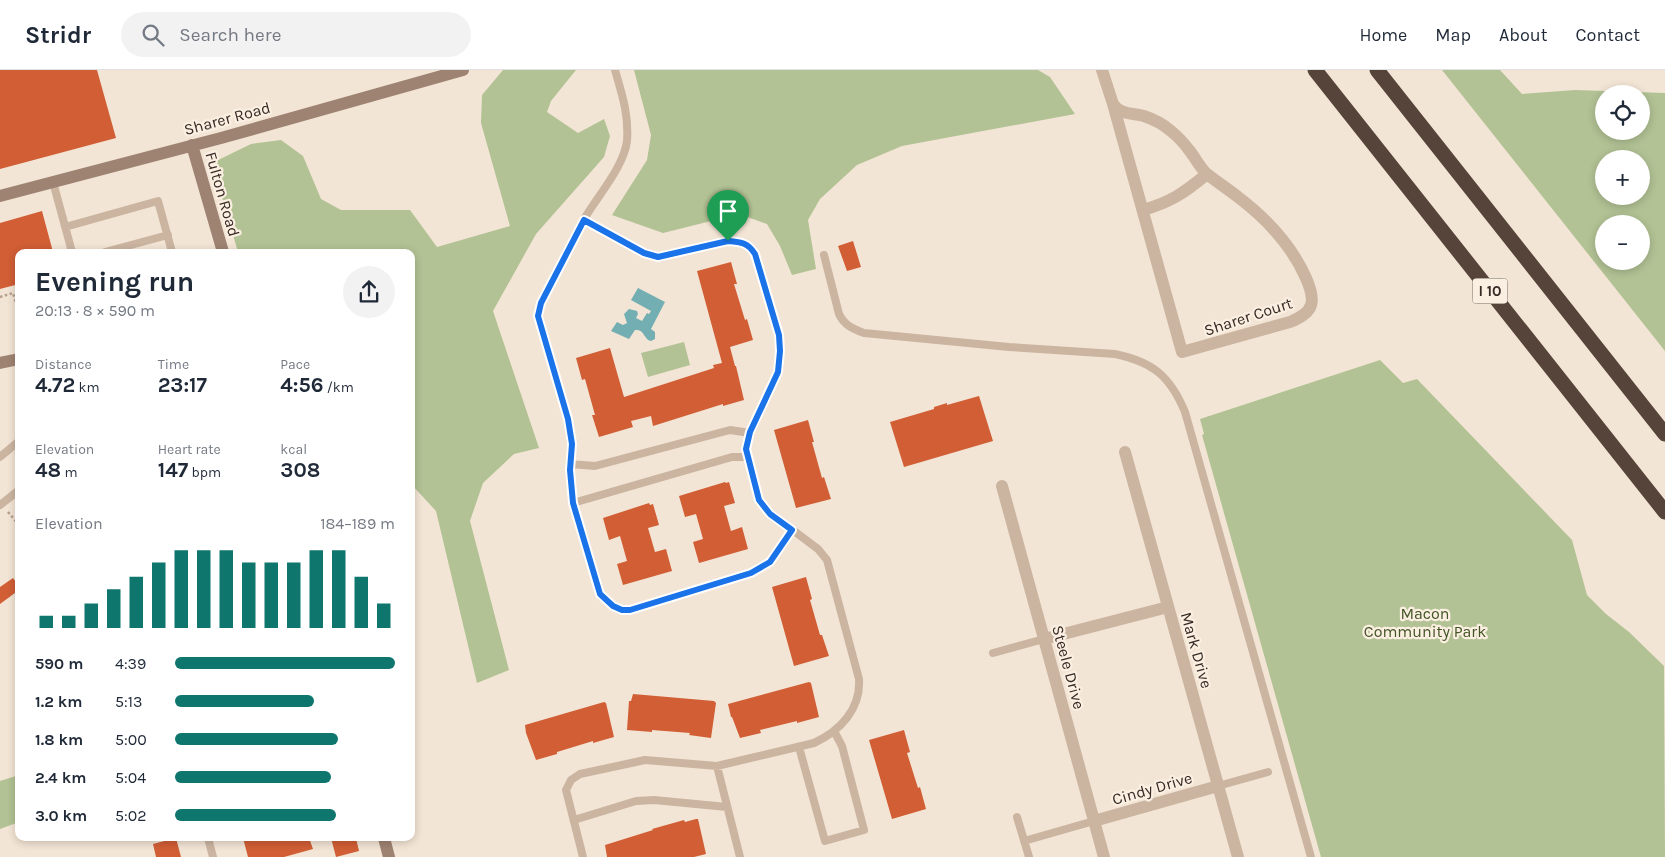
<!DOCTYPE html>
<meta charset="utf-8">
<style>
:root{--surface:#fff;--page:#f2f2f3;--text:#1f2937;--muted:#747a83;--line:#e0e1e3;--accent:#0f766e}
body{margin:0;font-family:Karla,sans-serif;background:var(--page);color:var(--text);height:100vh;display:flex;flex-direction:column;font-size:19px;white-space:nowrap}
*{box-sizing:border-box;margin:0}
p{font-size:16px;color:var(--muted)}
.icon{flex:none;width:28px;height:28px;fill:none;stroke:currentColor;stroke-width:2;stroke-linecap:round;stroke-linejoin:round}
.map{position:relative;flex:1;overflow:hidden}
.details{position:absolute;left:15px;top:179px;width:400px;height:592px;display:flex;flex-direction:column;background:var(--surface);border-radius:10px;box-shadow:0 2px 8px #0003}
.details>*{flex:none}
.tools{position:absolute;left:1595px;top:15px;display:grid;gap:10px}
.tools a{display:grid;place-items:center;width:55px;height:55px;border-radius:50%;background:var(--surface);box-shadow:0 2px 8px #0003;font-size:25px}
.pin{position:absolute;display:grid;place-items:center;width:42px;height:42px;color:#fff;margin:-51px -21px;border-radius:50% 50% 50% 0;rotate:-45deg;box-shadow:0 0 5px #0007}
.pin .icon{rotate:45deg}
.round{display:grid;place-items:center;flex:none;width:52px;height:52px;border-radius:26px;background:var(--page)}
.summary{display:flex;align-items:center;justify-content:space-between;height:85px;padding:0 20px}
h1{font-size:28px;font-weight:700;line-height:38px}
.metrics{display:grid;grid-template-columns:repeat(3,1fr);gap:8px;height:85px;padding:5px 20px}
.metrics div{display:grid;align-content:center}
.metrics b{font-size:21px;font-weight:700}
.metrics small{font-size:14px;font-weight:400}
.metrics p{font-size:14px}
.chart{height:140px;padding:10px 20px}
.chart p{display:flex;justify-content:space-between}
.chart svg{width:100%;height:90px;margin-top:5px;stroke:var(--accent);stroke-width:6}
ul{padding:0 20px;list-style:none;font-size:16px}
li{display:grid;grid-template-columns:80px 60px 1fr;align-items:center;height:38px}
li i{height:12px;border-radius:6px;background:var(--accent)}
header{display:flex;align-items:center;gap:30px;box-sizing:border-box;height:70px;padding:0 25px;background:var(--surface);border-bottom:1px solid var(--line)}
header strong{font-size:24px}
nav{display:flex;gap:28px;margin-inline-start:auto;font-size:18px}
.search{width:350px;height:45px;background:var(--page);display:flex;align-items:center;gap:12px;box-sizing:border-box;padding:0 18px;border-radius:28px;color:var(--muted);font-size:19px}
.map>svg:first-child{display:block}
.green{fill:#b2c294;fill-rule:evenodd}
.water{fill:#72aeb2}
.building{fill:#d15e35}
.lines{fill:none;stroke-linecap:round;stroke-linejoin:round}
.path{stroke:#b79f8b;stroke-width:2.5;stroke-dasharray:2.5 2.5;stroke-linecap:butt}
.lane{stroke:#cbb5a1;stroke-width:8}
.street{stroke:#cbb5a1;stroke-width:12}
.secondary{stroke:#9f8372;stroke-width:12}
.highway{stroke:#56443a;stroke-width:15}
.route-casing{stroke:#fff;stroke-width:10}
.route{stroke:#1a73e8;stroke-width:6}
.labels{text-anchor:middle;stroke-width:4.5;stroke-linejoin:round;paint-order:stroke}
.shield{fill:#faefe1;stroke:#70655d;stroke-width:1}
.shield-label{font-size:15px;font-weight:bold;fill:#352a24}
.street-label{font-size:16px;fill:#352a24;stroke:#faefe1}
.park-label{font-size:16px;fill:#435526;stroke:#faefe1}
</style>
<header>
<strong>Stridr</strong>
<div class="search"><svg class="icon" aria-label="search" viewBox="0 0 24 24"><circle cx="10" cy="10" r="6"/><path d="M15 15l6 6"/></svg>Search here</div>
<nav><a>Home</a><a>Map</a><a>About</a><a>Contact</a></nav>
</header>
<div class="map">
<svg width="1665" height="787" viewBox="0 0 1665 787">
<rect width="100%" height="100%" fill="#f3e5d5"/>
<path class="green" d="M503,0H576L551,31L547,42L578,63L604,49L610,66L604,87L536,164L493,241L539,378L514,384L483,413L470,451L509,600L477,613L436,441L411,414V182H238L212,93L251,74L281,70L303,86L321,129L341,140H410L437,177L510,156L481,53L482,25Z
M634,0H1038L1050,7L1075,44L902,76L857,95L820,129L808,150L816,199L792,205L780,176L767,154L739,144L663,163L612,145L647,90L651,65Z
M1442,0H1500L1522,24L1575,20L1665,23V281ZM1604,24H1641V61H1604ZM1604,89H1641V126H1604ZM1604,154H1641V191H1604Z
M684,272L690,295L648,307L641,283Z
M1380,290L1403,313L1417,309L1572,470L1587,525L1606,544L1629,562L1664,596L1665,787H1321L1202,365L1204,364L1200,349Z
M19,705V752L0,759V711Z"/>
<path class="water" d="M638,218L665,232L651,259L655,262V269L651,271L648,270C643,265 643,259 635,260L629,269L611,261L617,252L623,255L627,253L624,244L629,239L637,241L638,244L636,248L642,251L647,243L649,244L651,241L631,230Z"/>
<path class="building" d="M0,0H97L116,68L0,99Z
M42,141L53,182H19V214L0,219V153Z
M853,171L861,197L847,201L838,176Z
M731,192L737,214H734L745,250L747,249L753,270L730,277L735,296H736L744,330L723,336V334L653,356L651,346L631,351L633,357L599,367L592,345H595L585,309L582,310L576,288L610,278L624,327L714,298L713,295L722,293L697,201Z
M979,326L993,371L904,397L890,352L934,339V337L947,333V335Z
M808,350L814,372H812L822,408L824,407L831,429L796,438L774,360Z
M725,412L726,413L729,412L735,433L724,436L731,461L742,457L748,479L699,493L693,472L703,469L696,444L685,447L679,426Z
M649,433L650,435L653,434L659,455L648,458L655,482L666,479L672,501L623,515L617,494L627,491L620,466L609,470L603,448Z
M806,507L812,529L810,530L820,565H822L829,586L794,596L772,517Z
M13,508L19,516V520L0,534V517Z
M809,612L811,613L819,647L797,653V651L760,660L761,663L740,668L732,647H731L728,634Z
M633,624L714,631L716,633L711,668L689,665L690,663L652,660V662L627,660L629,631H631Z
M604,632L606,633L614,667L593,673V671L557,682V684L536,690L526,663L525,655Z
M904,660L910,682L907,683L918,718L920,717L926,739L892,749L869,670Z
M696,749H698L706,784L694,787H607L605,775L653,760L652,759L684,750L685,752Z
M176,768L181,787H156L153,774Z
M243,768H309L313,779L284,787H248Z
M331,768H356L359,781L336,787Z"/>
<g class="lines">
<path class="path" d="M0,227L13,223L19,243
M8,442L19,455"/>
<path class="lane" d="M615,0C622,24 629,45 627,71C624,97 596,128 583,151C568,178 555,206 541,233L539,246L568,349L571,374L570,400L573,433L601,524L613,536L622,540H630L751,503L770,492L792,460
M53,112L72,182
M65,157L158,131L172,182
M105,182L168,165
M824,185L839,244C844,255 853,259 864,263L1009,277L1115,284C1153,292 1170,306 1185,342L1311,787
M0,387L19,371
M570,394L595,396L730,360L750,363
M573,433L732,387H748
M0,435L19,420
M993,583L1044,569
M799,677L825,771L864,760L842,676L834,661
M717,696L740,787
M1218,716L1268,702
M1017,747L1029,787
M574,750L636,731L654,730L727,737
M208,768L213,787
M1024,771L1094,751
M583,787L566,720L571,710L580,704L645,690L717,696L814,673C840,661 861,639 859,609L827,490L818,479L770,443L759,430L746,379L751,362L779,301L780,281L779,265L755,184C748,173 742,172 728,171L658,187L645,183L584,150"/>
<path class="street" d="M1102,0L1113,34L1182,282L1290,252C1315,242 1316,231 1306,208C1291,174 1267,149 1238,127C1228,119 1217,112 1207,104C1200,98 1195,87 1189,80C1184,73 1177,66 1171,61C1163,54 1153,49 1144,46C1133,43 1120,45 1113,34
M1143,140C1171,132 1184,123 1207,104
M1125,382L1238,787
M1002,416L1104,787
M1044,569L1168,537
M1094,751L1218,716"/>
<path class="secondary" d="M192,75L223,182
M0,126L221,68L463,0
M0,293L19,289
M384,768L389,787"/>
<path class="highway" d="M1315,0L1665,442
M1377,0L1665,364"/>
</g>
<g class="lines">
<defs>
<path id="route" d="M584,150L644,183L658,187L728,171C742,172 748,173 755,184L779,265L780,281L778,302L750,362L746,379L759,430L770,444L792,460L770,492L751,503L630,540H622L613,536L600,524L573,433L570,400L572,374L568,349L538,246L541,233Z"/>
</defs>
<use href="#route" class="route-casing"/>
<use href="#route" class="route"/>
</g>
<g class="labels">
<rect class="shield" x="1472.5" y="208.5" width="35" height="25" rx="4"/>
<g class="shield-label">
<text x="1490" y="226">I 10</text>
</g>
<g class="street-label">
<text transform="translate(227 48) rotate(-15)" y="6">Sharer Road</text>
<text transform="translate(223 124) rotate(74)" y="6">Fulton Road</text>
<text transform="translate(1248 246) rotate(-18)" y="6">Sharer Court</text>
<text transform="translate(1197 580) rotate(74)" y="6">Mark Drive</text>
<text transform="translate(1069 597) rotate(75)" y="6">Steele Drive</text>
<text transform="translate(1152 718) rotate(-16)" y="6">Cindy Drive</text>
</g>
<g class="park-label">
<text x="1425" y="549">Macon<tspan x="1425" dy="18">Community Park</tspan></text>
</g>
</g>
</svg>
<div class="tools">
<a><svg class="icon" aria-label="locate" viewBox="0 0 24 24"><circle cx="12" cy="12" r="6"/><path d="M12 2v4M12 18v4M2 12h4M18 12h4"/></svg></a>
<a>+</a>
<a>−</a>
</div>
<div class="pin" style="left:728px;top:171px;background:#1e9e55"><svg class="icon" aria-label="arrive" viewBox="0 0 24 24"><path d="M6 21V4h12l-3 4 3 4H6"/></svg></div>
<section class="details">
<div class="summary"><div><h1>Evening run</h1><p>20:13 · 8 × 590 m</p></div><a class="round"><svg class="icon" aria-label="share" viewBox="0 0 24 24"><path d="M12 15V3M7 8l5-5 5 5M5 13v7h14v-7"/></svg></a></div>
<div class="metrics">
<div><p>Distance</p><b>4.72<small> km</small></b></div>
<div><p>Time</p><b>23:17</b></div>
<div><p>Pace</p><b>4:56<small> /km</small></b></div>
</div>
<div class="metrics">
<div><p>Elevation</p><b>48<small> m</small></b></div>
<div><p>Heart rate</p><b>147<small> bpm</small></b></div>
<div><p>kcal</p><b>308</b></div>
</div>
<div class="chart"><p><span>Elevation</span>184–189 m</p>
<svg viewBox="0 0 160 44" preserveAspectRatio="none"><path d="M5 44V38M15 44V38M25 44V32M35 44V25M45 44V19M55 44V12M65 44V6M75 44V6M85 44V6M95 44V12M105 44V12M115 44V12M125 44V6M135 44V6M145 44V19M155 44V32"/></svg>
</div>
<ul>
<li><b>590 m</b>4:39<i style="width:100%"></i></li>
<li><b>1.2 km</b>5:13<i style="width:63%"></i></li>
<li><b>1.8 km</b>5:00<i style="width:74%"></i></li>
<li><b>2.4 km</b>5:04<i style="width:71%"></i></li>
<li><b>3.0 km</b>5:02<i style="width:73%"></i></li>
</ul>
</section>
</div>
